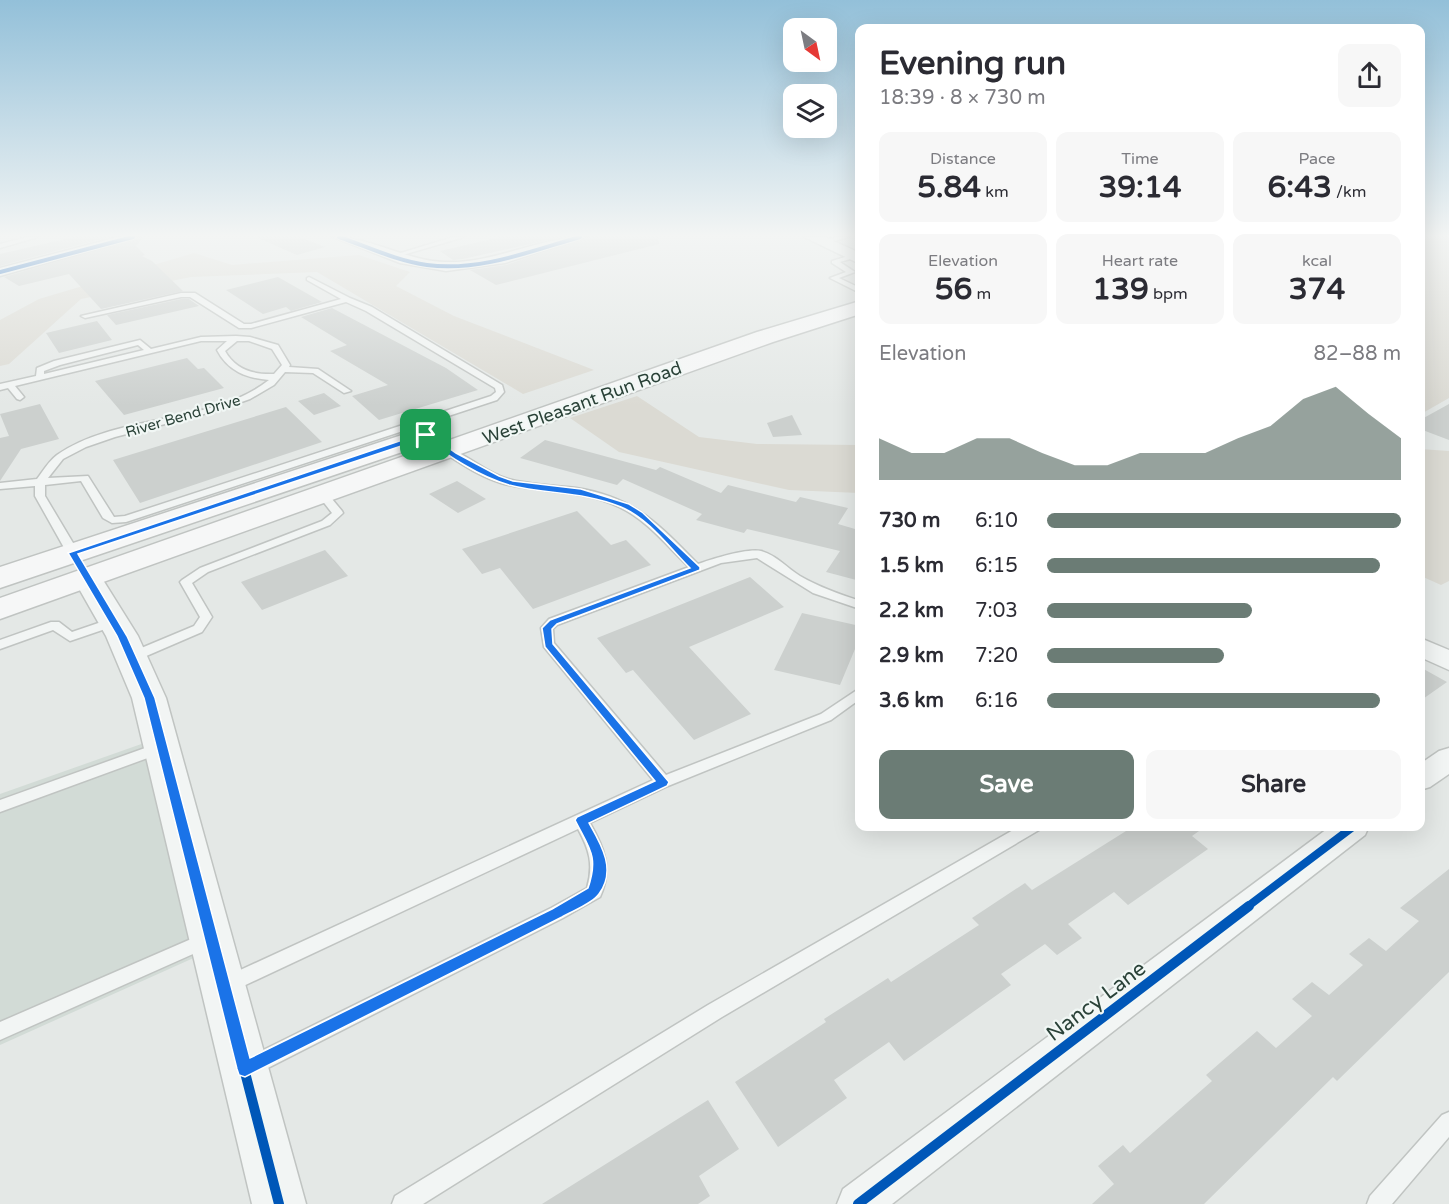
<!DOCTYPE html>
<meta charset="utf-8">
<style>
:root{--surface:#fff;--page:#f7f7f7;--text:#2b2b33;--muted:#7c7c81;--accent:#6b7c75}
body{margin:0;font-family:"Varela Round",sans-serif;background:var(--page);color:var(--text);height:100vh;display:flex;flex-direction:column;font-size:22px;white-space:nowrap}
*{box-sizing:border-box;margin:0}
p{font-size:20px;color:var(--muted)}
.icon{flex:none;width:33px;height:33px;fill:none;stroke:currentColor;stroke-width:2;stroke-linecap:round;stroke-linejoin:round}
.map{position:relative;flex:1;overflow:hidden}
.panel{position:absolute;left:855px;top:24px;width:570px;height:807px;display:flex;flex-direction:column;background:var(--surface);border-radius:12px;box-shadow:0 6px 24px #0002}
.panel>*{flex:none}
.needle{width:39px;rotate:147deg}
.fabs{position:absolute;left:783px;top:18px;display:grid;gap:12px}
.fabs a{display:grid;place-items:center;width:54px;height:54px;border-radius:12px;background:var(--surface);box-shadow:0 6px 24px #0002;font-size:30px}
.pin{position:absolute;display:grid;place-items:center;width:51px;height:51px;color:#fff;margin:-26px;border-radius:12px;box-shadow:0 3px 9px #0006}
.round{display:grid;place-items:center;flex:none;width:63px;height:63px;border-radius:12px;background:var(--page)}
.headline{display:flex;align-items:center;justify-content:space-between;height:102px;padding:0 24px}
h1{font-size:33px;font-weight:700;line-height:45px}
.stats{display:grid;grid-template-columns:repeat(3,1fr);gap:9px;height:102px;padding:6px 24px}
.stats div{display:grid;align-content:center;border-radius:12px;background:var(--page);text-align:center}
.stats b{font-size:30px;font-weight:700}
.stats small{font-size:16px;font-weight:400}
.stats p{font-size:16px}
.chart{height:168px;padding:12px 24px}
.chart p{display:flex;justify-content:space-between}
.chart svg{width:100%;height:108px;margin-top:6px;fill:var(--accent);opacity:.7}
.button{display:flex;gap:12px;margin-top:auto;padding:12px 24px}
.button a{flex:1;height:69px;border-radius:12px;background:var(--accent);color:#fff;font-size:24px;font-weight:700;line-height:69px;text-align:center}
.button a+a{background:var(--page);color:var(--text)}
ul{padding:0 24px;list-style:none;font-size:20px}
li{display:grid;grid-template-columns:96px 72px 1fr;align-items:center;height:45px}
li i{height:15px;border-radius:8px;background:var(--accent)}
.map>svg:first-child{display:block}
.built{fill:#d2dbd6}
.green{fill:#dbdad3}
.building{fill:#ccd0ce}
.lines{fill:none;stroke-linecap:round;stroke-linejoin:round}
.service-casing{stroke:#c0c4c2;stroke-width:3}
.minor-casing{stroke:#c0c4c2;stroke-width:3}
.tertiary-casing{stroke:#c0c4c2;stroke-width:3}
.secondary-casing{stroke:#c0c4c2;stroke-width:3}
.service{fill:#f2f5f4;fill-rule:evenodd}
.minor{fill:#f2f5f4;fill-rule:evenodd}
.tertiary{fill:#f2f5f4;fill-rule:evenodd}
.secondary{fill:#f6f7f7;fill-rule:evenodd}
.cycleway-far3-casing{stroke:#f1f7f5;stroke-width:6}
.cycleway-far2-casing{stroke:#f1f7f5;stroke-width:10}
.cycleway-far1-casing{stroke:#f1f7f5;stroke-width:11}
.cycleway-casing{stroke:#f1f7f5;stroke-width:14}
.cycleway-far3{stroke:#0057b8;stroke-width:4}
.cycleway-far2{stroke:#0057b8;stroke-width:6}
.cycleway-far1{stroke:#0057b8;stroke-width:8}
.cycleway{stroke:#0057b8;stroke-width:10}
.route{fill:#1a73e8;stroke:#fff;stroke-width:1.5;fill-rule:evenodd}
.labels{text-anchor:middle;stroke-width:4.5;stroke-linejoin:round;paint-order:stroke}
.far-street-label{font-size:15px;fill:#2a4238;stroke:#f1f7f5}
.street-label{font-size:18px;fill:#2a4238;stroke:#f1f7f5}
.near-street-label{font-size:21px;fill:#2a4238;stroke:#f1f7f5}
</style>
<div class="map">
<svg width="1449" height="1204" viewBox="0 0 1449 1204">
<rect width="100%" height="100%" fill="#e4e8e6"/>
<path class="built" d="M147,742L198,956L0,1045V794Z"/>
<path class="green" d="M1421,237H1449V398L1421,414Z
M194,253L232,265L359,255L410,272L396,286L454,316L594,370L523,394L317,272L191,277L81,299L9,364L0,366V320L39,299Z
M637,396L699,437L757,444L859,445V493L789,490L619,452L570,418Z
M1420,449L1449,451V581L1441,585L1421,576Z"/>
<path class="building" d="M74,237H108L0,266V254Z
M141,237H143L136,246L145,255L142,256L152,261L183,291L101,309L69,274L19,286L4,277Z
M256,237H300L325,247L297,255Z
M500,237H561L463,259L453,260L440,251Z
M588,237H658L659,244L496,285L470,270L506,265Z
M278,277L322,302L291,311L286,307L263,314L226,290Z
M181,299H189L199,306L116,325L107,315Z
M332,308L446,368L478,390L379,420L352,396L388,385L330,351L347,345L301,317Z
M97,321L112,340L59,353L46,333Z
M187,358L198,369L204,368L224,388L124,415L95,381Z
M324,393L341,406L314,415L298,401Z
M40,404L59,439L21,449L0,481V438L9,436L0,414Z
M1449,404V440L1420,429V420Z
M286,407L322,442L140,503L113,460Z
M792,415L802,435L773,437L767,423Z
M545,440L656,470L660,467L721,493L728,485L796,502L800,497L848,508L838,524L855,529L860,523V581L826,572L840,551L747,529L744,533L696,520L702,514L623,479L617,485L520,458Z
M457,481L486,499L458,513L429,494Z
M577,511L611,545L626,540L651,565L533,609L500,568L482,574L462,549Z
M325,550L348,576L262,610L241,582Z
M750,577L784,607L689,647L751,714L694,740L633,670L626,673L597,638Z
M802,613L860,626V637L840,685L774,670Z
M1420,667L1447,682L1420,701Z
M1134,826H1206L1192,836L1208,849L1128,905L1114,892L1068,924L1082,938L1057,955L1045,944L1001,974L1011,985L904,1061L889,1042L834,1080L847,1098L778,1147L735,1082L826,1022L824,1019L888,978L891,982L979,925L972,918L1025,883L1032,890Z
M1449,869V972L1337,1081L1333,1077L1204,1204H1092L1114,1184L1098,1166L1123,1145L1130,1153L1212,1081L1206,1075L1257,1031L1276,1048L1312,1016L1292,999L1312,982L1329,995L1363,965L1349,954L1369,938L1386,951L1419,921L1400,908Z
M708,1100L739,1149L699,1176L710,1196L698,1204H542Z"/>
<g class="lines">
<defs>
<path id="service" d="M27,237H38L0,248V244Z
M453,237H464L396,257L391,256Z
M836,237H849L823,244L820,242Z
M855,254L857,255V257L840,262L855,272L839,278L860,288L858,292L830,278L846,272L832,263V261Z
M309,277L350,298L372,307L502,385L504,392L497,400L126,522L112,523L103,518L81,481L45,485V496L79,553L73,556L67,553L35,496V486L0,489V483L37,479C43,471 49,461 57,455C117,413 212,425 269,380C246,378 228,371 217,350L227,341H201L15,386L24,397L20,400L17,399L8,388L0,390V384L36,376L37,368L54,361L140,340L151,349L201,337L236,336L250,337L278,345L290,365L289,367L318,369L351,391L344,393L313,373L285,372L274,385L250,399L219,410L115,437L86,447L63,459L48,478L88,476L114,517L125,516L491,396L496,392L495,388L366,311L346,302L251,328H239L190,297H181L85,318L81,316L181,293H195L244,324H251L341,299L307,280V278ZM237,341H249L272,349L282,365L274,374C253,375 235,369 225,351ZM138,345L144,350L44,374V371L60,365Z
M447,448C469,455 486,473 508,479C530,485 554,485 576,488C635,497 658,524 698,564C712,559 747,548 761,551C776,555 787,568 800,576C819,587 839,594 860,601V609L813,593L757,558L721,563L557,625L553,629L554,643L666,775L821,714L860,688V699L831,720L668,786L590,823C604,847 613,869 600,897L563,918L252,1076L245,1073L242,1066L245,1059L551,908L587,888C594,864 589,849 578,829L237,989L231,991L225,989L222,983L225,977L653,780L544,647L541,628L549,619L689,567C667,546 647,520 619,507C582,489 540,494 501,483C480,477 462,464 444,453L442,451Z
M323,492L327,493L342,511L343,513L330,525L208,572L192,583L212,617L202,632L137,660H127L126,657L127,654L194,626L200,617L180,582L182,580L200,568L322,521L332,513L318,495Z
M113,618L119,622L117,625L70,641L53,630L0,649V640L51,622H59L72,632Z
M159,743L164,744L166,748L164,752L0,812V800Z
M1020,826H1041L1039,830L722,1017L423,1204H392L395,1196L708,1005Z
M205,933L211,936L214,941L211,946L0,1040V1022Z
M1449,1112V1137L1392,1204H1367L1370,1196L1442,1115Z"/>
<path id="minor" d="M118,237H139L0,276V268Z
M333,237C372,237 406,261 445,262C494,264 538,237 586,237L505,263L446,271L400,263Z
M1420,638L1449,650V670L1420,657Z
M1449,748V774L1430,787L1420,790V764L1439,751Z
M1331,826H1369L1365,835L892,1204H837L843,1189Z"/>
<path id="tertiary" d="M804,237H825L860,253V264Z
M88,569L98,572L138,636L166,698L306,1204H252L132,698L106,636L73,578L78,572Z"/>
<path id="secondary" d="M860,301V314L773,342L0,619V598L757,332Z
M405,434L414,436L418,442L414,448L0,588V567Z"/>
</defs>
<use href="#service" class="service-casing"/>
<use href="#minor" class="minor-casing"/>
<use href="#tertiary" class="tertiary-casing"/>
<use href="#secondary" class="secondary-casing"/>
<use href="#service" class="service"/>
<use href="#minor" class="minor"/>
<use href="#tertiary" class="tertiary"/>
<use href="#secondary" class="secondary"/>
<defs>
<path id="cycleway-far3" d="M339,237C368,247 397,261 427,265C479,272 531,251 580,237
M0,272L133,237"/>
<path id="cycleway-far2" d="M88,578L122,636L139,675"/>
<path id="cycleway-far1" d="M138,673L149,698L203,907
M1247,907L1354,826"/>
<path id="cycleway" d="M202,906L279,1204
M858,1204L1249,906"/>
</defs>
<use href="#cycleway-far3" class="cycleway-far3-casing"/>
<use href="#cycleway-far2" class="cycleway-far2-casing"/>
<use href="#cycleway-far1" class="cycleway-far1-casing"/>
<use href="#cycleway" class="cycleway-casing"/>
<use href="#cycleway-far3" class="cycleway-far3"/>
<use href="#cycleway-far2" class="cycleway-far2"/>
<use href="#cycleway-far1" class="cycleway-far1"/>
<use href="#cycleway" class="cycleway"/>
</g>
<linearGradient id="sky" x2="0" y2="1"><stop stop-color="#93c0d9"/><stop offset="0.58" stop-color="#f3f5f4"/><stop offset="1" stop-color="#f3f5f4" stop-opacity="0"/></linearGradient>
<rect width="1449" height="406" fill="url(#sky)"/>
<path class="route" d="M426,432L456,453L499,476L513,481L581,489L629,504L642,512L700,567V570L557,624L552,629L553,644L669,782L667,786L589,823C601,844 617,870 599,894C592,904 572,911 562,917L245,1077L239,1075L237,1069L144,698L117,636L68,553ZM425,438C450,457 478,476 509,485C547,495 582,491 621,507C648,518 670,548 690,568L550,620L542,628L545,647L655,781L577,817L575,820C589,848 599,856 588,888L552,909L250,1058L155,698L127,636L78,554Z"/>
<g class="labels">
<g class="far-street-label">
<text transform="translate(183 416) rotate(-16)" y="5">River Bend Drive</text>
</g>
<g class="street-label">
<text transform="translate(582 403) rotate(-20)" y="6">West Pleasant Run Road</text>
</g>
<g class="near-street-label">
<text transform="translate(1096 1001) rotate(-37)" y="7">Nancy Lane</text>
</g>
</g>
</svg>
<div class="fabs">
<a><svg class="needle" viewBox="-14 -14 28 28"><path d="M0-13l5 13h-10z" fill="#e53935"/><path d="M0 13l5-13h-10z" fill="#7c7c81"/></svg></a>
<a><svg class="icon" aria-label="layers" viewBox="0 0 24 24"><path d="M12 4l9 5-9 5-9-5zM3 14l9 5 9-5"/></svg></a>
</div>
<div class="pin" style="left:426px;top:435px;background:#1e9e55"><svg class="icon" aria-label="arrive" viewBox="0 0 24 24"><path d="M6 21V4h12l-3 4 3 4H6"/></svg></div>
<section class="panel">
<div class="headline"><div><h1>Evening run</h1><p>18:39 · 8 × 730 m</p></div><a class="round"><svg class="icon" aria-label="share" viewBox="0 0 24 24"><path d="M12 15V3M7 8l5-5 5 5M5 13v7h14v-7"/></svg></a></div>
<div class="stats">
<div><p>Distance</p><b>5.84<small> km</small></b></div>
<div><p>Time</p><b>39:14</b></div>
<div><p>Pace</p><b>6:43<small> /km</small></b></div>
</div>
<div class="stats">
<div><p>Elevation</p><b>56<small> m</small></b></div>
<div><p>Heart rate</p><b>139<small> bpm</small></b></div>
<div><p>kcal</p><b>374</b></div>
</div>
<div class="chart"><p><span>Elevation</span>82–88 m</p>
<svg viewBox="0 0 160 44" preserveAspectRatio="none"><path d="M0 44V27L10 33L20 33L30 27L40 27L50 33L60 38L70 38L80 33L90 33L100 33L110 27L120 22L130 11L140 6L150 17L160 27V44z"/></svg>
</div>
<ul>
<li><b>730 m</b>6:10<i style="width:100%"></i></li>
<li><b>1.5 km</b>6:15<i style="width:94%"></i></li>
<li><b>2.2 km</b>7:03<i style="width:58%"></i></li>
<li><b>2.9 km</b>7:20<i style="width:50%"></i></li>
<li><b>3.6 km</b>6:16<i style="width:94%"></i></li>
</ul>
<div class="button"><a>Save</a><a>Share</a></div>
</section>
</div>
